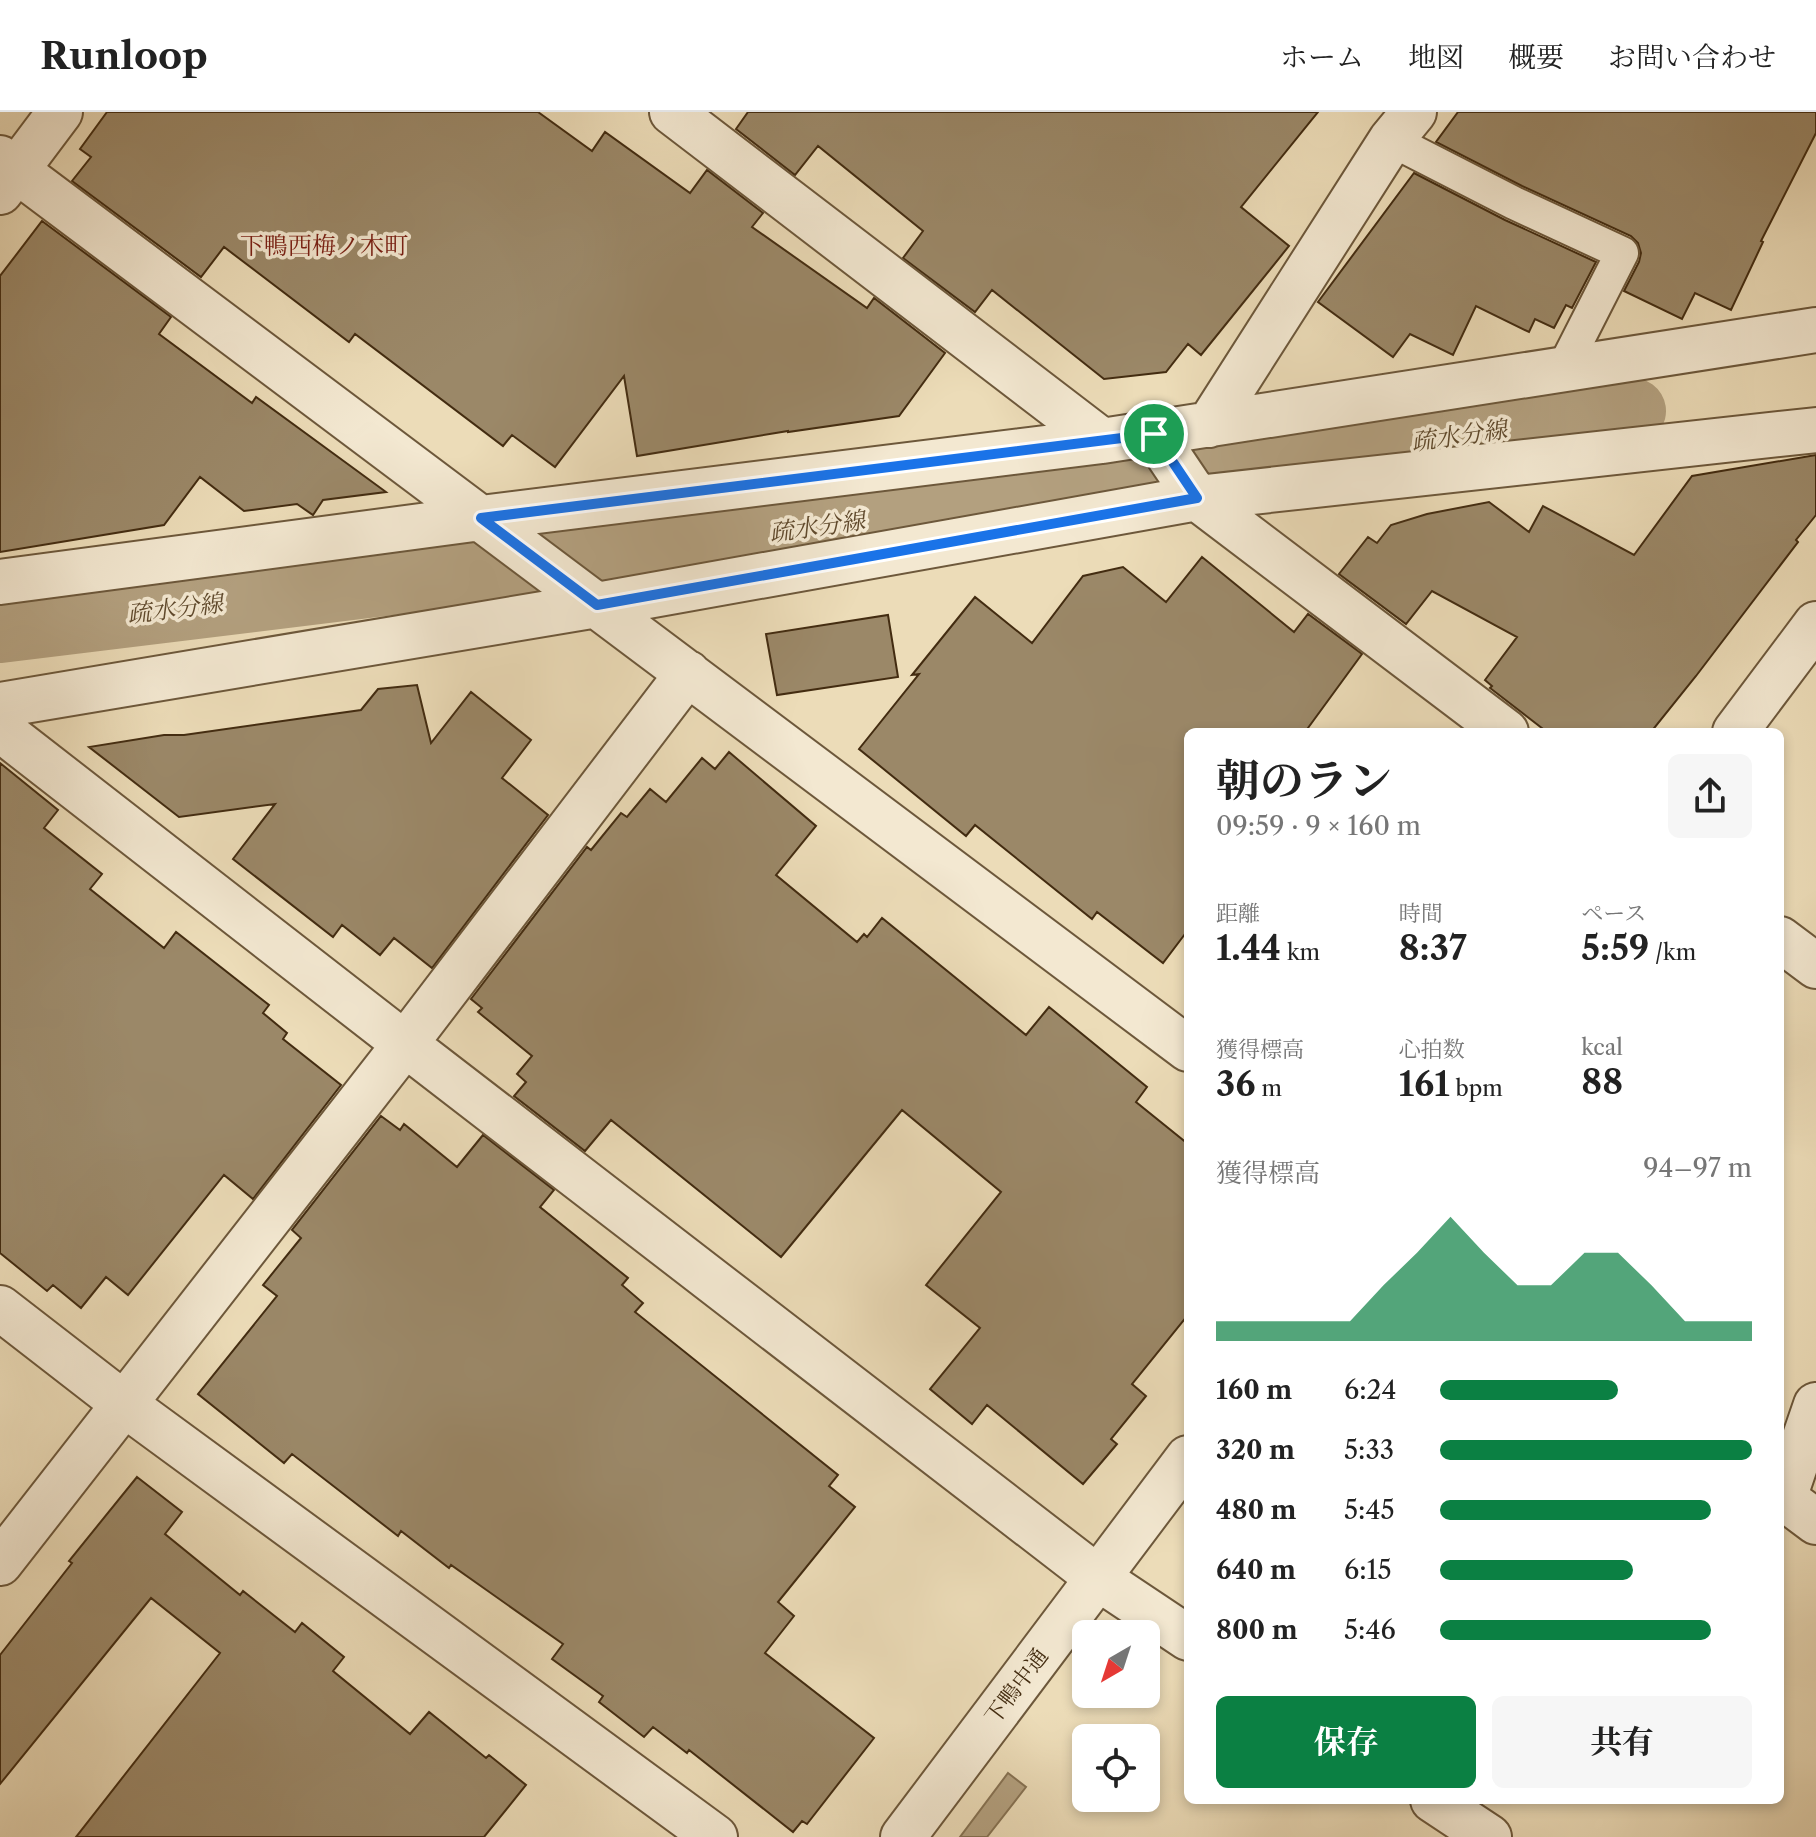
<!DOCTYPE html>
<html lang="ja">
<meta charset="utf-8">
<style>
:root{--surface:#fff;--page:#f6f6f6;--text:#222;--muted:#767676;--line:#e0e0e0;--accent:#0b8043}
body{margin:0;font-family:"Libre Caslon Text","Noto Serif JP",serif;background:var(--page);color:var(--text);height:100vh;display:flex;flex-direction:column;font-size:30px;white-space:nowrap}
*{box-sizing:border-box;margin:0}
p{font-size:26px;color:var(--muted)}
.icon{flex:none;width:44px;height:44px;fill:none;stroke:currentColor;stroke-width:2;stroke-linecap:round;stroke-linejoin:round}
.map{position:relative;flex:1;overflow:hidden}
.drawer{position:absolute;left:1184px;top:616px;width:600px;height:1076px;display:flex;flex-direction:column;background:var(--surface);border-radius:12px;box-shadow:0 4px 12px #0003}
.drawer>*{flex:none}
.needle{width:52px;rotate:219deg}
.fabs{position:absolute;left:1072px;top:1508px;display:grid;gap:16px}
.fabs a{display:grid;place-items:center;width:88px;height:88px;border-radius:12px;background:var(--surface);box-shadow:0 4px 12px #0003;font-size:40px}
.pin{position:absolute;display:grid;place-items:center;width:68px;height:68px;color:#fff;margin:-34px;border:4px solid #fff;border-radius:50%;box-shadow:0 2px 8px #0007}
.round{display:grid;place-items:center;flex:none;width:84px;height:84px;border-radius:12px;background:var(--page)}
.head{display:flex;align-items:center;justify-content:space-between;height:136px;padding:0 32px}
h1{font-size:44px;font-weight:700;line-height:60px}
.stats{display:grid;grid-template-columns:repeat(3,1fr);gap:12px;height:136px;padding:8px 32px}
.stats div{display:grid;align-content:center}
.stats b{font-size:34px;font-weight:700}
.stats small{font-size:22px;font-weight:400}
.stats p{font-size:22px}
.chart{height:224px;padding:16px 32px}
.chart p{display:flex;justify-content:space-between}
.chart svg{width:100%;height:144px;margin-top:8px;fill:var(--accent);opacity:.7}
.button{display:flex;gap:16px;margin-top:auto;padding:16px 32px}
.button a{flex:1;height:92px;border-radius:12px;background:var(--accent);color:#fff;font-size:32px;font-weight:700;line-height:92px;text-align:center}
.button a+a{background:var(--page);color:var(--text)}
ul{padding:0 32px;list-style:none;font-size:26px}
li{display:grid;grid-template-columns:128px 96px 1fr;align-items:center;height:60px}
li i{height:20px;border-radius:10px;background:var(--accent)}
header{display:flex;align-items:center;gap:48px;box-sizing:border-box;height:112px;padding:0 40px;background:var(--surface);border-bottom:2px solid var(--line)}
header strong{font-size:38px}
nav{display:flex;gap:44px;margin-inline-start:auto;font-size:28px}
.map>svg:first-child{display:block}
.water{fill:#b3a07f;stroke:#867253;stroke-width:2}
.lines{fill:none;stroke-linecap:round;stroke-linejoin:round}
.canal{stroke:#b3a07f;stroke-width:66}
.building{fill:#9b8868;stroke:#432c11;stroke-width:2}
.service-casing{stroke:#6d583b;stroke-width:36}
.minor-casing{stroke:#6d583b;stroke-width:48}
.tertiary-casing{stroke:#6d583b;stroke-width:48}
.service{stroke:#f3e8d1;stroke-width:32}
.minor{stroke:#f3e8d1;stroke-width:44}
.tertiary{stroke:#f3e8d1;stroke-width:44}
.route-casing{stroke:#fff;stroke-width:16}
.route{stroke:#1a73e8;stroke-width:10}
.labels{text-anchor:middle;stroke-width:7;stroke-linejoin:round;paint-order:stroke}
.street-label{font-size:22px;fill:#432c11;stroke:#f3e8d1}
.neighbourhood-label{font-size:24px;fill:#7a1f14;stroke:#f3e8d1}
.water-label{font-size:24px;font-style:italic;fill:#5f492c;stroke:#f3e8d1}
</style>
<header>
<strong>Runloop</strong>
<nav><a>ホーム</a><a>地図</a><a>概要</a><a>お問い合わせ</a></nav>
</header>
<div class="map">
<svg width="1816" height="1725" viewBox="0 0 1816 1725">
<rect width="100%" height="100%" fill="#ecdcb8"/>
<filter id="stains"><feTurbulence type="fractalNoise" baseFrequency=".0025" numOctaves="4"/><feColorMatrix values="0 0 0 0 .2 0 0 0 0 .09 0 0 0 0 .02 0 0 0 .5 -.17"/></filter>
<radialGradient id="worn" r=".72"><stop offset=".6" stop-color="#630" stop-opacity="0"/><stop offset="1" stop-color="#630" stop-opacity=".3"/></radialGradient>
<path class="water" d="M1008,1661L1026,1675L987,1725H960Z"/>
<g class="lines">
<path class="canal" d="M0,518L678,435L1375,338L1633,299"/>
</g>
<path class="building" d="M107,0H538L592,39L605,20L690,81L707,58L763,101L752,115L867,196L874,186L945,241L899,304L788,320V319L637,344L624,264L555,355L512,323L503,334L355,222L349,230L224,135L201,165L72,69L91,45L80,37Z
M748,0H1318L1241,95L1289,134L1201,243L1188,232L1166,260L1104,267L992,178L975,200L903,146L923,119L818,34L795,63L736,17Z
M1458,0H1816V21L1761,129L1763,130L1731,198L1695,181L1682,207L1624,179L1639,150L1641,141L1638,131L1631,124L1522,74L1436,30Z
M1414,61L1505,108L1596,150L1572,196L1566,193L1554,216L1535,207L1529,220L1476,194L1453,243L1410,222L1393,245L1318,190Z
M42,109L171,205L159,222L252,291L256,285L386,380L323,388L313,403L297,392L244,399L200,365L164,413L0,440V164Z
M1816,343V403L1796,428L1798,430L1696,564L1651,620H1547L1490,576L1492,574L1485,568L1517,525L1432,479L1406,512L1339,462L1368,425L1377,431L1391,413L1427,402L1489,390L1529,420L1543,394L1634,443L1692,364Z
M1202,445L1294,520L1308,502L1362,542L1305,620H1188V818L1163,851L1097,800L1092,807L975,713L966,724L859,637L919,562L912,563L975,485L1032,531L1083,464L1123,455L1166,490Z
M888,503L898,565L777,583L766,522Z
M417,573L431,631L471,580L531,628L502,666L548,703L432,856L394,826L380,843L342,813L333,825L233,747L275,692L179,705L89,635L164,623H184L361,598L378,577Z
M729,640L816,714L776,763L857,830L864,822L867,825L882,806L1026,923L1049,895L1147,975L1136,990L1188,1032V1203L1132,1272L1146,1284L1111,1327L1117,1332L1083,1372L987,1293L972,1312L930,1277L980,1216L926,1173L1001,1080L902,998L781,1145L611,1008L585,1039L514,984L526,970L517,962L532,944L478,900L482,896L471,887L587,735L591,738L621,701L627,705L650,677L666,690L702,646L715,657Z
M0,651L58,698L44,716L102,762L90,777L164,836L176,820L269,893L263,901L287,921L283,927L341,973L253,1087L224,1063L128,1183L106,1165L81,1196L53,1173L47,1179L0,1141Z
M381,1004L400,1018L404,1012L457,1055L483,1023L554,1078L540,1095L628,1166L622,1173L643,1191L635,1200L838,1363L829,1374L855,1395L778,1490L794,1504L765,1541L874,1626L807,1712L802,1709L793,1720L689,1638L687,1641L653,1615L644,1625L599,1590L603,1584L552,1547L563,1532L451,1453L449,1456L401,1419L398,1424L292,1342L284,1351L198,1282L277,1184L263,1173L301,1126L292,1118Z
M137,1365L182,1400L165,1422L240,1483L243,1479L295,1520L302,1511L344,1545L333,1559L410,1622L429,1600L486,1646L489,1643L526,1673L484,1725H76L220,1541L151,1486L0,1672V1543L72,1451L69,1449Z"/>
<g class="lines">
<defs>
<path id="service" d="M1391,28L1514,91L1622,141L1563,257"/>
<path id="minor" d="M672,0L1102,329
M0,46L1188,937
M0,80L60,0
M1209,313L1391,28L1414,0
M1154,322L1197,386L1506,620
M0,470L481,406L1102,329L1816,218
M0,593L597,493L1197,386L1816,318
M0,617L405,932L1098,1466L1188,1526
M1780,827L1816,854
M0,1196L124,1292L715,1725
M1780,1383L1816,1410
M1784,1386L1816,1293
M0,1451L405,932L688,561
M1433,1688L1489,1725"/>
<path id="tertiary" d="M1735,620L1816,512
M903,1725L1188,1346"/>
</defs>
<use href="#service" class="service-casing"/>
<use href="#minor" class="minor-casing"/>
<use href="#tertiary" class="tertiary-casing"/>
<use href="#service" class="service"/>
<use href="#minor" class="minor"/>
<use href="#tertiary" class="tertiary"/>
</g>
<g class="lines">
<defs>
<path id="route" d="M1154,322L1197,386L597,493L481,406Z"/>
</defs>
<use href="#route" class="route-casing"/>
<use href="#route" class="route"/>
</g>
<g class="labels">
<g class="street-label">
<text transform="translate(1016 1574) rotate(-53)" y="8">下鴨中通</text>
</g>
<g class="neighbourhood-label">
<text x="324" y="142">下鴨西梅ノ木町</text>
</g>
<g class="water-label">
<text transform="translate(1459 324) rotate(-8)" y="8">疏水分線</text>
<text transform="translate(817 415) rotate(-8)" y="8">疏水分線</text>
<text transform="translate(175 497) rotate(-7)" y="8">疏水分線</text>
</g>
</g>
<rect width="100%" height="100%" filter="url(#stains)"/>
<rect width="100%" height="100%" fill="url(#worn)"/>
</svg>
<div class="fabs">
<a><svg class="needle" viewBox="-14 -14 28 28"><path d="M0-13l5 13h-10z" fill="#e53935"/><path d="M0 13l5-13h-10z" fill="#767676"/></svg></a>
<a><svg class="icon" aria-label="locate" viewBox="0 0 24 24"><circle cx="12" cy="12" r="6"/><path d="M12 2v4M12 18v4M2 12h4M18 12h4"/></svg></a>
</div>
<div class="pin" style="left:1154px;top:322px;background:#1e9e55"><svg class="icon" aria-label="arrive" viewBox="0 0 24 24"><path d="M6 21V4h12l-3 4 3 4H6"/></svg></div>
<section class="drawer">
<div class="head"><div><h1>朝のラン</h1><p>09:59 · 9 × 160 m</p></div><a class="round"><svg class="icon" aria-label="share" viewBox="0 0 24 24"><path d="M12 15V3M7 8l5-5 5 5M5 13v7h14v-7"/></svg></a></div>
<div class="stats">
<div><p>距離</p><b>1.44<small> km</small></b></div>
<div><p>時間</p><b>8:37</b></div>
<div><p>ペース</p><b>5:59<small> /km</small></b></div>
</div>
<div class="stats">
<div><p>獲得標高</p><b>36<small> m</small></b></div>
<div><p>心拍数</p><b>161<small> bpm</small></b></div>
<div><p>kcal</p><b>88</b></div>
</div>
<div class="chart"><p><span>獲得標高</span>94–97 m</p>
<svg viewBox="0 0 160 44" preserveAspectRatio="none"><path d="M0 44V38L10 38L20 38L30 38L40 38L50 27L60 17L70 6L80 17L90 27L100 27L110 17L120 17L130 27L140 38L150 38L160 38V44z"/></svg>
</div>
<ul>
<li><b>160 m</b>6:24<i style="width:57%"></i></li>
<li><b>320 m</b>5:33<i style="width:100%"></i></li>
<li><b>480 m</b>5:45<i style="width:87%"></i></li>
<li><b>640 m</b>6:15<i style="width:62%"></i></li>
<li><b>800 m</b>5:46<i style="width:87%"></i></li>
</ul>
<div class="button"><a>保存</a><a>共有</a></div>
</section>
</div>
